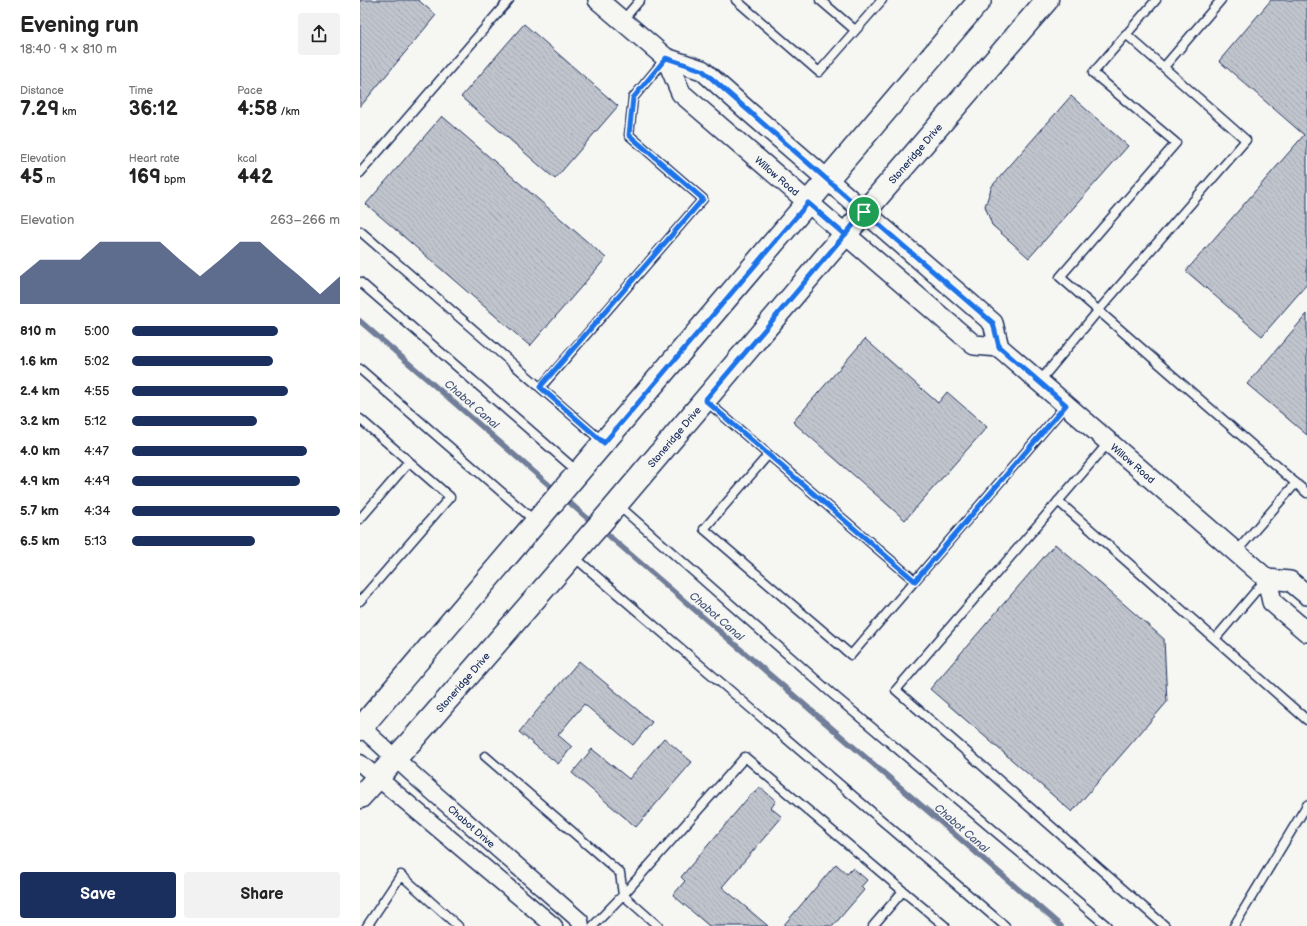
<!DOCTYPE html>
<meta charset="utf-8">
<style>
:root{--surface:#fff;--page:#f2f2f2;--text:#222;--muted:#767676;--accent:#1b2f5e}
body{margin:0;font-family:"Balsamiq Sans",sans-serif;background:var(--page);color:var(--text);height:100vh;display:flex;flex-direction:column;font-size:15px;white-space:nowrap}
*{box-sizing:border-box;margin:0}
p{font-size:13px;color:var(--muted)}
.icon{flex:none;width:22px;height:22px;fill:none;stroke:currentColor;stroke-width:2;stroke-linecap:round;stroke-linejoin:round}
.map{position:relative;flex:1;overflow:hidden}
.details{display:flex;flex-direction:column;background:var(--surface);width:360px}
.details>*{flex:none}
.pin{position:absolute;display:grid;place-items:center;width:34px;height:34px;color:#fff;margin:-17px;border:2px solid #fff;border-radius:50%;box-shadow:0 1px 4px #0007}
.round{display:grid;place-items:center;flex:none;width:42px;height:42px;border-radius:4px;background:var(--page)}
.head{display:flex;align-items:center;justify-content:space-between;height:68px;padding:0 20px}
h1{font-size:22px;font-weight:700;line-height:30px}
.metrics{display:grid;grid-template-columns:repeat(3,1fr);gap:6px;height:68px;padding:4px 20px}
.metrics div{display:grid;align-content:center}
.metrics b{font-size:20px;font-weight:700}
.metrics small{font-size:11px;font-weight:400}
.metrics p{font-size:11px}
.chart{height:112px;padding:8px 20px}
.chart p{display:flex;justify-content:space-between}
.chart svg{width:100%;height:72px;margin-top:4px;fill:var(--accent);opacity:.7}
.action{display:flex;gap:8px;margin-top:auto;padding:8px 20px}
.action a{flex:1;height:46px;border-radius:4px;background:var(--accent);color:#fff;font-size:16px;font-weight:700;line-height:46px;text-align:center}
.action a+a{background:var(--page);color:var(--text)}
ul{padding:0 20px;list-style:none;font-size:13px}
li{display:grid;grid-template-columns:64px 48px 1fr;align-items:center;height:30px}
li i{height:10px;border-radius:5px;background:var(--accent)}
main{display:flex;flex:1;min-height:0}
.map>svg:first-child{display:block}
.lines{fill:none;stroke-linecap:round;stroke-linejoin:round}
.stream{stroke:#717e99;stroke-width:5.5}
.building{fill:url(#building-back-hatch);stroke:#1b2f5e}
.service-casing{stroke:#1b2f5e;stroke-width:11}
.minor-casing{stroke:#1b2f5e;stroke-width:19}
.tertiary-casing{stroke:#1b2f5e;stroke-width:22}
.secondary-casing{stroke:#1b2f5e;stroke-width:25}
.service{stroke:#f6f6f2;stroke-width:8}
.minor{stroke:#f6f6f2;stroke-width:16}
.tertiary{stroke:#f6f6f2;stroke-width:19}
.secondary{stroke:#f6f6f2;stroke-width:22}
.route-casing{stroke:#fff;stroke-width:8}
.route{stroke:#1a73e8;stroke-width:5}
.labels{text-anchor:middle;stroke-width:3;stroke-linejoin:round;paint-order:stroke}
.street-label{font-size:10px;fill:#1b2f5e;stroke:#f6f6f2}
.water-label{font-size:11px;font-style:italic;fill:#46567b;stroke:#f6f6f2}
</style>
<main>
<section class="details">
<div class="head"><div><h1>Evening run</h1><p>18:40 · 9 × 810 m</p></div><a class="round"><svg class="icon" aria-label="share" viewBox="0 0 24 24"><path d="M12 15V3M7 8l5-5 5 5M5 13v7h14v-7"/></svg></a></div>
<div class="metrics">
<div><p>Distance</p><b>7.29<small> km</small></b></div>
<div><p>Time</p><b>36:12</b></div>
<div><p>Pace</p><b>4:58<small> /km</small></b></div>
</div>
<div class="metrics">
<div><p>Elevation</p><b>45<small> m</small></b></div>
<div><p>Heart rate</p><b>169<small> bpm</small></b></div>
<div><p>kcal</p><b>442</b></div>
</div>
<div class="chart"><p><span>Elevation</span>263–266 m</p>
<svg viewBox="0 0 160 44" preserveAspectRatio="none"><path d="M0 44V27L10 17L20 17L30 17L40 6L50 6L60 6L70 6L80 17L90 27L100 17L110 6L120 6L130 17L140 27L150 38L160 27V44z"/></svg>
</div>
<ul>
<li><b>810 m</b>5:00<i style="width:70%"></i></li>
<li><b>1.6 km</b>5:02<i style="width:68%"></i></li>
<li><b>2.4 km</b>4:55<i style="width:75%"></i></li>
<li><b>3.2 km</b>5:12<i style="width:60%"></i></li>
<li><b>4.0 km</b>4:47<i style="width:84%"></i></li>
<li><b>4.9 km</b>4:49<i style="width:81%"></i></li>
<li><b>5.7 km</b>4:34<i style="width:100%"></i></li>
<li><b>6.5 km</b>5:13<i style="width:59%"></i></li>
</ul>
<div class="action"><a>Save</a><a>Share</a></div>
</section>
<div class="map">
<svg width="947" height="926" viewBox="0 0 947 926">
<defs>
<pattern id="building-back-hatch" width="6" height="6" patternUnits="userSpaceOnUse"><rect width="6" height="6" fill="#c0c4cd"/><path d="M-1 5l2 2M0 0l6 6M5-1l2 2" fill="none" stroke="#a4a9b2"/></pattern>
</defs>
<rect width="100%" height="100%" fill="#f6f6f2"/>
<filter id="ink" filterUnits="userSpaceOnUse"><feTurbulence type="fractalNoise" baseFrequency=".025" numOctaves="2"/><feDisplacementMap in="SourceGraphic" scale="8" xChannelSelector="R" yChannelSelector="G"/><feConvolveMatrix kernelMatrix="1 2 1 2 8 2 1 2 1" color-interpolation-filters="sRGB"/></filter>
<g filter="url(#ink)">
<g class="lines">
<path class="stream" d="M0,321L196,491
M203,497L234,524
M241,529L701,926"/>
</g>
<path class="building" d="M0,0H58L76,15L0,107Z
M911,0H947V284L902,336L826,271L944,135L859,61Z
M164,24L258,106L195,179L101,97Z
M711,96L768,146L669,258L632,225L625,206L632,186Z
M82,116L246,258L170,346L6,204Z
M947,314V435L887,384Z
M505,339L578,403L587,392L627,427L545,520L433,422Z
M695,544L804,639L807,702L712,812L570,689Z
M219,661L292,722L273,745L224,704L198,735L212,747L198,764L159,732Z
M304,738L332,762L276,827L212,773L232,749L269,779Z
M400,787L416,801L411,808L422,817L362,887L408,926H349L313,895L325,881L321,877L393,792L395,793Z
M476,864L487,874L493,868L507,880L501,887L504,890L473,926H423Z"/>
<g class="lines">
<defs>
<path id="service" d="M376,0L459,72L522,0
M460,0L495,30
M796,0L733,73L816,143L700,277L947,493
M262,21L280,0
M804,67L861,0
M0,173L149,0
M0,231L243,442
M0,282L218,472
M0,369L176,522
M679,382L738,311L886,140L766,34
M181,387L343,199L269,135L273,98L305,59
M345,400L555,581
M0,419L90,497L0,601
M749,442L536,690L805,926
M408,455L344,529L491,655L706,405
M698,501L947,720
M258,505L470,692L747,926
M0,519L49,462
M876,552L936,483
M213,556L645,926
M855,639L906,579
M125,756L260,873L263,895L298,926
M543,891L585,926
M7,926L41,875L98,926
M233,926L263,895L385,757L543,891L513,926
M874,926L947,805"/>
<g id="minor">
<path id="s1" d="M0,726L58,779L220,921L221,926"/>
<path d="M0,763L194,926"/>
</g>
<g id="tertiary">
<path id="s2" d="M238,0L306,58L342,70L388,111L633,323L639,347L907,579L930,581L947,595"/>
<path id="s3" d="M306,58L321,93L614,345L639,347"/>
<path d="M907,579L912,602L947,632"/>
</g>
<g id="secondary">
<path d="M0,729L620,0"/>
<path id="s4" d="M0,797L54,738L252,510L464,259L687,0"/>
</g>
</defs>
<use href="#service" class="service-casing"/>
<use href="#minor" class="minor-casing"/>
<use href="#tertiary" class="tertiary-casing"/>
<use href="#secondary" class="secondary-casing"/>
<use href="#service" class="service"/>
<use href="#minor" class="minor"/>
<use href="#tertiary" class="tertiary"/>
<use href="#secondary" class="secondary"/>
</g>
</g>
<g class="lines" filter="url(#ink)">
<defs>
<path id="route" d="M504,212L485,235L448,203L244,443L180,387L343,199L269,135L273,98L306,58L342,70L504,212L345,400L555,581L706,405L639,347L633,323L504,212"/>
</defs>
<use href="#route" class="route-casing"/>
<use href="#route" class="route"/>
</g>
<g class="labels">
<g class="street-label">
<text dy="4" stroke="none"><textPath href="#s4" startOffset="850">Stoneridge Drive</textPath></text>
<text dy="4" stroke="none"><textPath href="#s3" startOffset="165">Willow Road</textPath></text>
<text dy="4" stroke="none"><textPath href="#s4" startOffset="478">Stoneridge Drive</textPath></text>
<text dy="4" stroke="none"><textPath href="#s2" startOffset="715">Willow Road</textPath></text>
<text dy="4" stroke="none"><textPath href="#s4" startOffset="154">Stoneridge Drive</textPath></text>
<text dy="4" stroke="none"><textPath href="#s1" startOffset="150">Chabot Drive</textPath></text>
</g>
<g class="water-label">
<text transform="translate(112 404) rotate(41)" y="4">Chabot Canal</text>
<text transform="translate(357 616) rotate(41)" y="4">Chabot Canal</text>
<text transform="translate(602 828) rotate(41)" y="4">Chabot Canal</text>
</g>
</g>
</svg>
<div class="pin" style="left:504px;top:212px;background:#1e9e55"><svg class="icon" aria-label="arrive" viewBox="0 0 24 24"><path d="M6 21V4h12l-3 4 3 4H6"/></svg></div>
</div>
</main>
